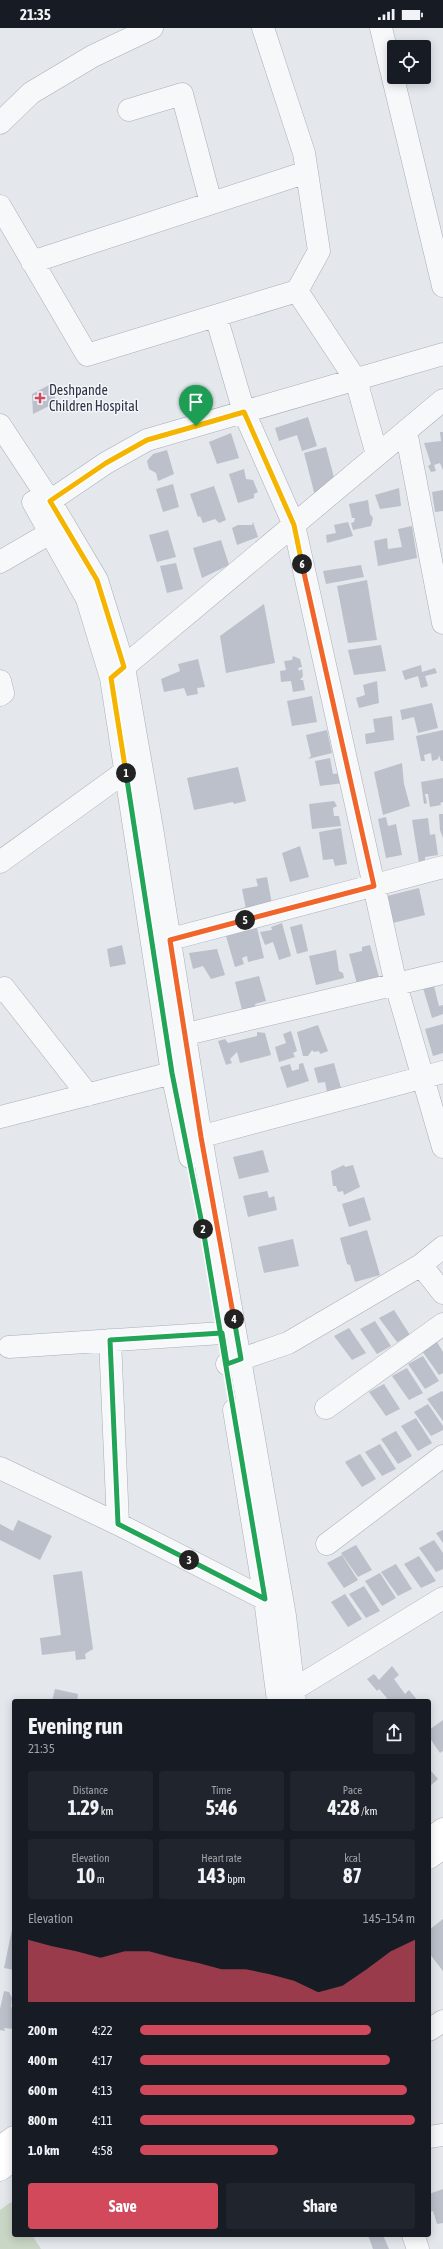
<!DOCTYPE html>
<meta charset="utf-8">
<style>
:root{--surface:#171b24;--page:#20242c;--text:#f1f3f6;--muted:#9ea1a6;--accent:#d1495b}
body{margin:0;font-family:"Asap Condensed",sans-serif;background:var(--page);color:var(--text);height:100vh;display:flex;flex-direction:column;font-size:15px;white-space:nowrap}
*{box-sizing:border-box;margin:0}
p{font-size:13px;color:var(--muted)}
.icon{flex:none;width:22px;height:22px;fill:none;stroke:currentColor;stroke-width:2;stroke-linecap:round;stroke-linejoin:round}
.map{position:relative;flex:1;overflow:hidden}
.drawer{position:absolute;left:12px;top:1671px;width:419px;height:538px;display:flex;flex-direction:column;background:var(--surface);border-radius:4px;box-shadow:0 2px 10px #0003}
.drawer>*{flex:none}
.fabs{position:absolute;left:387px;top:12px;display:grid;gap:8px}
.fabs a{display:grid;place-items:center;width:44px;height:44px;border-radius:4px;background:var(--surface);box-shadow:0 2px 10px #0003;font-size:20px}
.pin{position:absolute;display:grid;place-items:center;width:34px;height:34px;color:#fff;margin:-41px -17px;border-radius:50% 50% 50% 0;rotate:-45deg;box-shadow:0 0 4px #0007}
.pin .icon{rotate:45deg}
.km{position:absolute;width:20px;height:20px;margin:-10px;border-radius:50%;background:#222;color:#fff;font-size:11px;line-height:20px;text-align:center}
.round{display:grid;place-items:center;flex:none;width:42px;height:42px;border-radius:4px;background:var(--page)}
.headline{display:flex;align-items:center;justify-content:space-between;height:68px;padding:0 16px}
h1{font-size:22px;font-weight:700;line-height:30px}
.stats{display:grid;grid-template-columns:repeat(3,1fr);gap:6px;height:68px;padding:4px 16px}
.stats div{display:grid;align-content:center;border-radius:4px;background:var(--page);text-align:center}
.stats b{font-size:20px;font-weight:700}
.stats small{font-size:11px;font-weight:400}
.stats p{font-size:11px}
.chart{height:112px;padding:8px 16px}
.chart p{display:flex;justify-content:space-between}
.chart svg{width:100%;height:72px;margin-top:4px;fill:var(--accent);opacity:.7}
.primary-button{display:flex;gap:8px;margin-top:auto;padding:8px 16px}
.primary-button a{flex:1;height:46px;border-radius:4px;background:var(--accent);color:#fff;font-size:16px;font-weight:700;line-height:46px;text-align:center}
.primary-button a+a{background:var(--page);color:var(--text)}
ul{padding:0 16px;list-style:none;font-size:13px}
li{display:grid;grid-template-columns:64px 48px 1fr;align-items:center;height:30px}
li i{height:10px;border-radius:5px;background:var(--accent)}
.status{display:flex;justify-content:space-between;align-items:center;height:28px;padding:0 20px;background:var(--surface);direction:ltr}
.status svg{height:11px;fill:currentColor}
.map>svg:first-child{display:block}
.green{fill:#c9d6c5}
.building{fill:#bbc0ca}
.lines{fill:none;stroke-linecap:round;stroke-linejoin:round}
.minor-casing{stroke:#a9aeb7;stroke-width:23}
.major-casing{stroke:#a3abb8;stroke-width:23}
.minor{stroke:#f7f8fa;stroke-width:22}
.major{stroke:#fff;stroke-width:22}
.split-1-casing{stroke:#fff;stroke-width:8}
.split-2-casing{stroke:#fff;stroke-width:8}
.split-3-casing{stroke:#fff;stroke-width:8}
.split-4-casing{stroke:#fff;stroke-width:8}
.split-5-casing{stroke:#fff;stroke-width:8}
.split-6-casing{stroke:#fff;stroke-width:8}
.split-7-casing{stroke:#fff;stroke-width:8}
.split-1{stroke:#f5b400;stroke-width:5}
.split-2{stroke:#22a559;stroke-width:5}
.split-3{stroke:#22a559;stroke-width:5}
.split-4{stroke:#22a559;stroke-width:5}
.split-5{stroke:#f0652b;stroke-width:5}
.split-6{stroke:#f0652b;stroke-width:5}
.split-7{stroke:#f5b400;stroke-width:5}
.poi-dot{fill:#d1495b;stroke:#f4f6f9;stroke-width:1.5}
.labels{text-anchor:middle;stroke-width:3;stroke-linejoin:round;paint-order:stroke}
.poi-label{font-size:14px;fill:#2b3445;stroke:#f4f6f9;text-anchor:start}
</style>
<div class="status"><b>21:35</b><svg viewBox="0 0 49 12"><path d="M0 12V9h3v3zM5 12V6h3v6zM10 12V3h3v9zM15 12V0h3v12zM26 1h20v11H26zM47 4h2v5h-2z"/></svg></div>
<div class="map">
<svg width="443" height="2221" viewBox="0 0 443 2221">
<rect width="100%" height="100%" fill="#e4e7ec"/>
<path class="green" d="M11,2174L14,2179V2207H32L41,2221H0V2182Z"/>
<path class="building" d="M49,357L57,374L33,386L32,366Z
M308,389L317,418L302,423L297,407L279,413L275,400Z
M440,404H443V442L440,435L434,437L436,443L431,444L428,438L431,436L424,415L441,413Z
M231,405L239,430L217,436L209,414Z
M326,419L336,457L315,468L304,425Z
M167,422L174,446L158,453L156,445L149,441L147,433L153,426Z
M244,441L246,451L253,452L258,464L254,466V470L238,475L229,446Z
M173,456L179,479L163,484L156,461Z
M214,458L226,492L219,495L215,491L203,495L200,488L198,489L190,466Z
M399,460L401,478L380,481L375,467Z
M443,462V483L435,484L432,464Z
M368,472L370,486L373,490L371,498L353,502L351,495L354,494L355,490H352L349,476Z
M253,494L258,509L237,517L232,500L238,497H252Z
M348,494L353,508L327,515L326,507L336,505L334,497Z
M412,498L417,530L378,538L374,513L387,510L388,521L402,519L398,501Z
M168,502L176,529L157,534L149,507Z
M221,512L229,537L202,550L193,520Z
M176,535L183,561L167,565L160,538Z
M361,537L364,549L326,556L323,543Z
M367,552L377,612L348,615L337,558Z
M264,576L275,635L226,645L220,608Z
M381,617L386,643L354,647L348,622Z
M293,628L300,631L302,639L298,640L299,643L302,641L303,648L300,652H303L305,662L293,664L291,653L281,654L280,643L286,642L284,633L292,632Z
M198,631L205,659L197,660L198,666L187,668L184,660L164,664L161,651L180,643L178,636Z
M421,637L422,644L435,640L437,645L425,648L428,658L421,660L418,648L405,652L402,643Z
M377,653L379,675L359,680L356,670L365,667L363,657Z
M312,668L317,694L292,698L287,673Z
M432,675L438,700L418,705L414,689L402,692L400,682Z
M392,688L394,712L366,716L365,706L375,704L373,691Z
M327,702L332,725L308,731L311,728L306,707Z
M443,702V733H441L439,727L438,731L432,733L431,725L424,727L425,733H421L416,708Z
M330,730L333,746L341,745L343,755L320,758L315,733Z
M402,735L404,756L410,778L383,787L374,744Z
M238,739L246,773L234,776L233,774L194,782L187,750Z
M443,750V774L440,775L441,777L430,779L428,766H425L427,775L424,776L421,754Z
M334,773L337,778L333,780L334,788H339L341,798L312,801L309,776Z
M439,786H443V810L440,802Z
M386,789L388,798L396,796L402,827L386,830L378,791Z
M428,790L430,807L435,806L438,827L425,829V832L419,835L412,792Z
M341,800L347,836L335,838L333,831L323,832L319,804Z
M300,818L309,849L290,854L282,825Z
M267,849L272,876L246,881L242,861L258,858L256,851Z
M419,860L425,887L393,895L387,868Z
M282,895L291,928L279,932L273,914L265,917L260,904L272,902L271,899Z
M302,896L308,923L297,926L290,899Z
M257,900L264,930L248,934L247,928L242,930L244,936L235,939L226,908Z
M122,917L126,936L110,939L107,921Z
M370,917L379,949L357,956L349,926L362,923V919Z
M217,921L225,947L211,951L203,938L193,941L189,925Z
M336,922L339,943L343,945L344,950L316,957L309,928Z
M259,948L266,973L255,976L256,980L242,982L235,954Z
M433,954L439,978L443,977V986L432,990L423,960Z
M443,996V1025L433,1028L425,1001Z
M318,997L328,1023L320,1026L319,1023L314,1024L312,1022L308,1028H303L297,1004Z
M291,1003L297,1023L293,1025L295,1029L279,1034L275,1019L286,1015L283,1006Z
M257,1004L265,1005L271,1027L240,1035L237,1024L230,1031L232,1035L226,1037L218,1013L225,1011L228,1015L257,1008Z
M303,1035L309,1053L287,1060L280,1039L290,1036L292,1043L299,1041V1036Z
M334,1035L341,1060L327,1064L325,1054L318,1055L314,1040Z
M263,1122L269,1144L239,1151L233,1129Z
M344,1137L345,1139L353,1137L360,1159L344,1167L343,1163L338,1164L336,1158H333L331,1143Z
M267,1163L269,1170L274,1168L277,1182L248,1189L243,1168Z
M364,1169L371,1192L349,1199L342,1176Z
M367,1202L380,1247L355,1254L350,1237L347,1236L340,1210Z
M293,1211L299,1238L264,1245L258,1219Z
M394,1282L410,1307L397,1314L379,1290Z
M375,1293L391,1318L377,1326L360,1301Z
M349,1300L366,1325L352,1332L334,1308Z
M437,1314L443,1324V1345L439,1347L422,1323Z
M423,1328L439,1353L425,1361L408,1336Z
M407,1340L423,1365L409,1372L392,1348Z
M384,1356L400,1381L386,1388L369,1364Z
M442,1363L443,1364V1393L427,1371Z
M428,1376L443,1398V1402L431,1408L414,1384Z
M416,1390L432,1415L418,1423L401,1398Z
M396,1403L412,1428L398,1436L381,1411Z
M380,1416L396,1441L382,1448L365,1424Z
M360,1426L376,1451L362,1459L345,1434Z
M18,1492L52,1508L40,1532L0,1512V1496L13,1503Z
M443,1502V1515L436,1505Z
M434,1512L443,1525V1541L436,1544L419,1520Z
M356,1517L372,1542L358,1549L341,1525Z
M342,1527L358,1552L344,1560L327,1535Z
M419,1528L436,1553L421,1560L404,1536Z
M396,1536L412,1561L398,1568L381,1544Z
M82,1543L93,1621L85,1626L86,1631L76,1632L75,1623L42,1627L40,1610L61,1607L53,1547Z
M380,1545L396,1570L382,1578L365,1553Z
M364,1558L380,1583L366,1590L349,1566Z
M345,1566L362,1591L348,1599L331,1574Z
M392,1638L399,1647L394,1651L405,1666L409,1662L418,1673H385L387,1670L379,1661L377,1663L367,1651L374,1646L379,1652Z
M55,1661L78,1666L77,1673H52Z
M443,1692V1723L440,1725L429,1709V1702Z
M431,1743L438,1751L429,1759V1745Z
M443,1891V1943L429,1925V1902Z
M14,1892V1942L4,1940Z
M4,1963L9,1964L12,1970L11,1979L14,1980V2001L4,2000L5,2003L0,2002V1981Z
M443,2161V2195L437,2196L433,2183L429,2184V2166Z
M368,2207H383L389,2221H373Z"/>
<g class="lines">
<defs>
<path id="minor" d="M381,0L443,258
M129,82L182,66L211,175
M0,95L31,65L93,28L152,0
M0,178L87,327L297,263L319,223L304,125L263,0
M32,234L307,144
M297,263L356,352L377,427
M216,288L244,384L294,497L396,957L443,1119
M0,397L50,473L97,552L124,639L152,800L201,1109L285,1588L295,1673
M406,403L443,595
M33,474L87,571L111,650L172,1045L190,1129
M38,481L106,435L147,412L443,326
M0,534L50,505
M113,648L443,372
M0,653L3,665L0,667
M0,834L126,743
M156,915L443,839
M0,963L4,960L88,1067
M170,1010L443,945
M0,1089L172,1045
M188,1112L443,1044
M421,1237L443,1219
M110,1312L118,1496
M9,1319L222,1305
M227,1336L288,1315L421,1237L443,1265
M326,1380L443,1296
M234,1382L265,1571L278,1673
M0,1440L118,1496L265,1571
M327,1516L443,1428
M283,1668L443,1570
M429,2002L443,1993
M429,2109L443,2107
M413,2207L418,2221"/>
<path id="major" d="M429,1811L443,1801
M429,1830L443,1820
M0,2119L14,2109
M0,2142L14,2131"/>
</defs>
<use href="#minor" class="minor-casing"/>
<use href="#major" class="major-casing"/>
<use href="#minor" class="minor"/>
<use href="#major" class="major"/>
</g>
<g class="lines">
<defs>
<path id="split-1" d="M126,745L111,650L124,639L97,552L50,473L106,435L147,412L196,398"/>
<path id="split-2" d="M126,745L172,1045L203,1201"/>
<path id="split-3" d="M189,1532L265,1571L203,1201"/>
<path id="split-4" d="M189,1532L118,1496L110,1312L222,1305L227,1336L241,1331L234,1291"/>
<path id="split-5" d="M234,1291L201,1109L170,912L245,892"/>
<path id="split-6" d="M245,892L374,858L302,536"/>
<path id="split-7" d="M196,398L244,384L294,497L302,536"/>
</defs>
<use href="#split-1" class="split-1-casing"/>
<use href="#split-2" class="split-2-casing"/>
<use href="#split-3" class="split-3-casing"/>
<use href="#split-4" class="split-4-casing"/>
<use href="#split-5" class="split-5-casing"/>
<use href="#split-6" class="split-6-casing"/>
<use href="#split-7" class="split-7-casing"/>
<use href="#split-1" class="split-1"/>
<use href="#split-2" class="split-2"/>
<use href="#split-3" class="split-3"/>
<use href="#split-4" class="split-4"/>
<use href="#split-5" class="split-5"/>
<use href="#split-6" class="split-6"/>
<use href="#split-7" class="split-7"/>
</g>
<path class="poi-dot" d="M38 364h4v4h4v4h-4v4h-4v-4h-4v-4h4z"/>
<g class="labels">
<g class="poi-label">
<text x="49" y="367">Deshpande<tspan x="49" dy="16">Children Hospital</tspan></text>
</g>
</g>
</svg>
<div class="fabs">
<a><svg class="icon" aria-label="locate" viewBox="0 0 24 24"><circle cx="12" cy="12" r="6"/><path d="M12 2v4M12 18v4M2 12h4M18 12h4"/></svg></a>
</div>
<div class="pin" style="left:196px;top:398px;background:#1e9e55"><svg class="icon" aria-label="arrive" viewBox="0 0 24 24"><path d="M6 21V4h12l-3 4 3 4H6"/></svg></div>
<b class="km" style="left:126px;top:745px">1</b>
<b class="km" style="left:203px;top:1201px">2</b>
<b class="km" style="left:189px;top:1532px">3</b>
<b class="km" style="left:234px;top:1291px">4</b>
<b class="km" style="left:245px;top:892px">5</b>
<b class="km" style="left:302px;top:536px">6</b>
<section class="drawer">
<div class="headline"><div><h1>Evening run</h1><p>21:35</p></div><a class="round"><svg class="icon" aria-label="share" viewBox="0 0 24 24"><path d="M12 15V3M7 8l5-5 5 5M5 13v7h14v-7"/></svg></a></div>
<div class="stats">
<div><p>Distance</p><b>1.29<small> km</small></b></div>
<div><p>Time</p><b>5:46</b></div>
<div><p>Pace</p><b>4:28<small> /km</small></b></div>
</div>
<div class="stats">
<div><p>Elevation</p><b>10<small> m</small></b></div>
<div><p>Heart rate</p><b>143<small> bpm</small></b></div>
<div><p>kcal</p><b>87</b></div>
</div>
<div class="chart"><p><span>Elevation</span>145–154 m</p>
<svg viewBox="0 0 160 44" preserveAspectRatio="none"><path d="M0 44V6L10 10L20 13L30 17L40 13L50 13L60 17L70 20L80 24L90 24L100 27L110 31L120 38L130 34L140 24L150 13L160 6V44z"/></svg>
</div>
<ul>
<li><b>200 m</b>4:22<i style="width:84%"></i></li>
<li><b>400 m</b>4:17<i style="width:91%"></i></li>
<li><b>600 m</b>4:13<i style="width:97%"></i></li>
<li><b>800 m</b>4:11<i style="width:100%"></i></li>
<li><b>1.0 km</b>4:58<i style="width:50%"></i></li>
</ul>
<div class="primary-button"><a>Save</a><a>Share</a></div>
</section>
</div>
